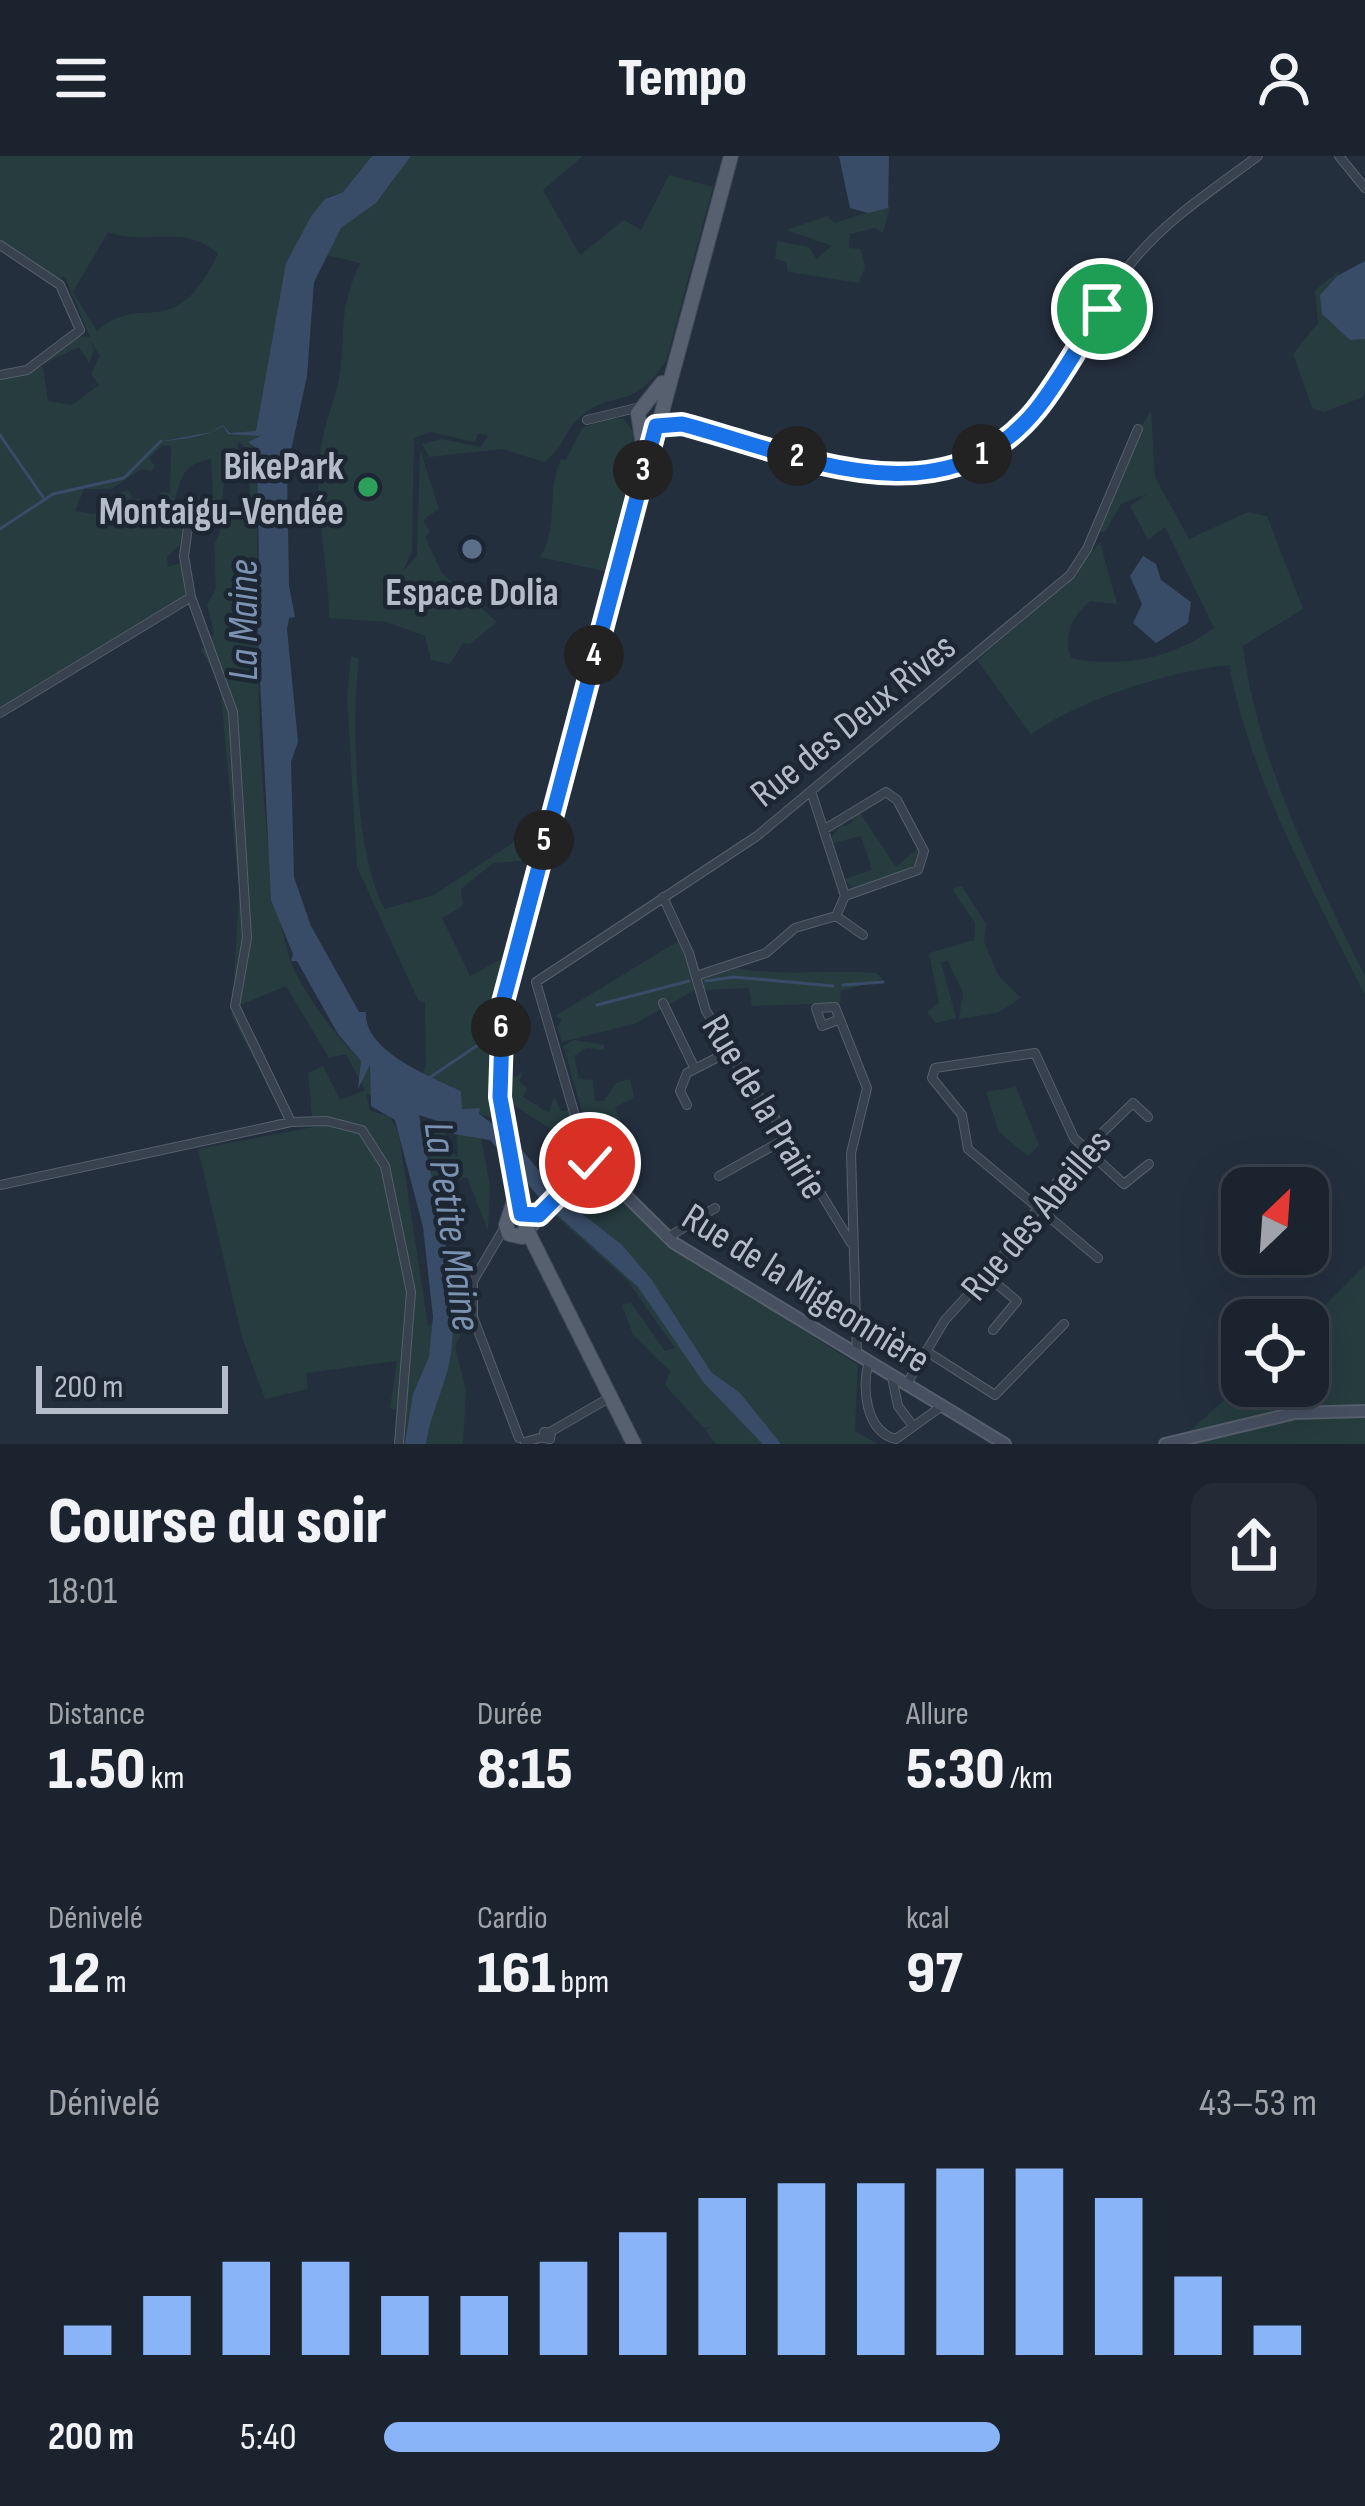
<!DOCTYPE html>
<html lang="fr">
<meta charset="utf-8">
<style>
:root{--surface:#1b232e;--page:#242b36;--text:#f1f3f6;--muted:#a0a4aa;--line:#39404a;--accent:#8ab4f8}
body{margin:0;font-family:"Sofia Sans Condensed",sans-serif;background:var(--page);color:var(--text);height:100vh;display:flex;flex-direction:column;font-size:45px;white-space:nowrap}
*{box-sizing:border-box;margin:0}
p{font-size:39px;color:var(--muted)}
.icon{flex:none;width:66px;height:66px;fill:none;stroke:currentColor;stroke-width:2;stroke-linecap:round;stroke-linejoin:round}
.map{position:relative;height:1288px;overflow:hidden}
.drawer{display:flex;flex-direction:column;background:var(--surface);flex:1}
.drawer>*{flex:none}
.needle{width:78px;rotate:25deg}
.fabs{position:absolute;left:1221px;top:1011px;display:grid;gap:24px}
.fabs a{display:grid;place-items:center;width:108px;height:108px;border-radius:24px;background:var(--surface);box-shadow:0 12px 48px #0002,0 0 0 3px var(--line);font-size:60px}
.scale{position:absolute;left:36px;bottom:30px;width:192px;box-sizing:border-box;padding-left:12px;border:6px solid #b4bcc9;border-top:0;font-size:33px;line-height:42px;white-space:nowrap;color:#b4bcc9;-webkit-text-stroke:9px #1d2633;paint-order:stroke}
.pin{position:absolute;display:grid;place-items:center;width:102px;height:102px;color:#fff;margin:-51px;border:6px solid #fff;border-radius:50%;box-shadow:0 3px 12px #0007}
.km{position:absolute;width:60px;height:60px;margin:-30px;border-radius:50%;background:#222;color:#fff;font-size:33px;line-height:60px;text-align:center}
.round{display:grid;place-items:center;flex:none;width:126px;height:126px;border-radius:24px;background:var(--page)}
.summary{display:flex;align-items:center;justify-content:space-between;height:204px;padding:0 48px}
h1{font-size:66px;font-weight:800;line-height:90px}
.stats{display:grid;grid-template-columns:repeat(3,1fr);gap:18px;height:204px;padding:12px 48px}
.stats div{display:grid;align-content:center}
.stats b{font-size:60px;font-weight:800}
.stats small{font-size:33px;font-weight:400}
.stats p{font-size:33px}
.chart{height:336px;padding:24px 48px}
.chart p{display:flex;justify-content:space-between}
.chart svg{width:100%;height:216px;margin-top:12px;stroke:var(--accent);stroke-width:6}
ul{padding:0 48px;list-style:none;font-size:39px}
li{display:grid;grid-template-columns:192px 144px 1fr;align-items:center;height:90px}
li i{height:30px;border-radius:15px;background:var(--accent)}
header{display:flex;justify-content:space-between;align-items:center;height:156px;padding:0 48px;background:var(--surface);font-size:54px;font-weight:800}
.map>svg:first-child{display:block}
.green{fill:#263c3f;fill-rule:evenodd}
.water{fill:#394c67}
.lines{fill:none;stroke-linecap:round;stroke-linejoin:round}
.stream{stroke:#394c67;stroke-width:3}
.street-casing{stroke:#565f6c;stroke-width:10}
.secondary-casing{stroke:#565f6c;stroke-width:14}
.primary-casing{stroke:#414a57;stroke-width:16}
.street{stroke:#38414e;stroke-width:8}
.secondary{stroke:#465061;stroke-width:10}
.primary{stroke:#56606e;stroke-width:14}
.route-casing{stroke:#fff;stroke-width:24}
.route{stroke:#1a73e8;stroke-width:15}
.leisure-dot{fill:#2e9e5b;stroke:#1d2633;stroke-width:4.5}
.service-dot{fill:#5c6f8a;stroke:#1d2633;stroke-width:4.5}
.labels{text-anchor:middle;stroke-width:9;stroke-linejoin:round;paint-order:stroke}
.poi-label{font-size:39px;font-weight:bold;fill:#b4bcc9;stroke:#1d2633;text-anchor:end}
.street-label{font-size:39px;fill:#b4bcc9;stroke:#1d2633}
.water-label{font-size:42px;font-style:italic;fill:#7c92b1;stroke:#1d2633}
</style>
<header><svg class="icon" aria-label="menu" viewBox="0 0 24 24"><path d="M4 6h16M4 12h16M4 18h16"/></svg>Tempo<svg class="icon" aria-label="person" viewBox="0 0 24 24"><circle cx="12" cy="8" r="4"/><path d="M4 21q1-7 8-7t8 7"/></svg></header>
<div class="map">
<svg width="1365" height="1288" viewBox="0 0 1365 1288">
<rect width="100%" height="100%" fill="#242f3e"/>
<path class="green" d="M0,0H372L343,36L328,41L271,214L261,266L262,360L249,357L250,296L239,285L231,319L224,324L221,355L214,354L211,303C177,309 183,326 170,355L184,370L179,390L167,401L168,411L183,406L185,439L0,551V216L43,211L48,245L72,249L99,229L91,218L100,200L90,184L94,194L89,207L79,191L40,209L76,180L90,181L65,121L59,123L0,84ZM108,76C147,91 184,66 218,98C172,191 146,133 97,175L73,136ZM163,289L171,290L170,337L161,336L158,345L132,342L129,334L121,336L123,349L93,358L75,355L84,333H111L142,313L152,315L155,310L149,302Z
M411,0H583L543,34L580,99L624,64L641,74L669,19L713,31L666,205C630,258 613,232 580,261C565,274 560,297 544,306L502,293L429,301L422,288L442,283L481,291L488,280L478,277L475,286L430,276L414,282L412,396L403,415L417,400L420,293L439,353L423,364L430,376L425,381L442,417L497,466L470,488L463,487L450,508L431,504L425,480L386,466L329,462C329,402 309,337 324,276C328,259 337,238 340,216C346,166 338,158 360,107L325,99L340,72L376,47Z
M890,49L883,77L875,72L850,78L849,92L861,93L865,111L859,127L788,116L786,106L775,103L777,85L809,91L816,103L832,90L786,74L827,60L835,67Z
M1342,113L1320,139L1350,184L1365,183V234L1363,241L1324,256L1312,252L1293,198L1318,167L1315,134Z
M1151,255L1155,321L1189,383L1248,356L1267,360L1303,453L1243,490C1258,608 1314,715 1365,821V839C1312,732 1252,627 1229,509C1171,515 1077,544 1031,579L977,504L1055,438L1100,386L1117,448L1090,445C1072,461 1063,478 1071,502C1120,513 1174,502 1214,472L1165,371L1148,384L1130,350L1147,338L1121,348L1105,376L1093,375L1127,292Z
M611,262L624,263L639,284L608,416L540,401C559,372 546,336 561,303L566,304L582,272Z
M228,358L257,361C259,494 253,673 289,800C298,831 348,901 376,914L379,945L366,937L370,955L390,960L399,979L428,1170L457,1151L467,1165L455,1191L466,1234L463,1288H403L406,1257L390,1252L397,1205L306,1217L308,1233L265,1243L242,1181L198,993L313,971L308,917L323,910L340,944L365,934L346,898L329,902L286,830L240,849L288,954L280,955L232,860L239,736L220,527L201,494L214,477L207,449L216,432L214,389Z
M351,500L359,503C351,565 355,702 385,753L434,739L520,682L521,705L493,707L461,733L463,750L442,762L470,820L505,801L494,853L497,963L462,953L461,935L422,919L426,909L425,847L418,844L357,711L347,540Z
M858,654L896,711L918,692L917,709L855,734L844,723L872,714L861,680L833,687L832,680L842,668L845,671L853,665L850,661Z
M962,730L986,768L984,786L998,819L1021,842L997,857L959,863L963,837L948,805L941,806L956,862L936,867L927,856L939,847L929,797L974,784L975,767L952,733Z
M680,784L697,833L634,868L562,886L557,871L562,864L555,860Z
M736,812C786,821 825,813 876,817L883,823L841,835L840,847L752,850L749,832L705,834L702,823Z
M574,884L604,889V894L587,892L574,900L579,923L593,924L595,945H604L616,927L630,923L634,942L615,951L626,976L612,984L609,996L623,1007L621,1016C586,997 576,926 563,890Z
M523,916L519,925L527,932L523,941L549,957L554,940L561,955L570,954L577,983L572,987L506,944L504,927Z
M1016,931L1039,989L1028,1000L999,976L986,936Z
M420,966L443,967L450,996L458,1001L457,973L481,982L490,1030L488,1075L467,1021L459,1024L443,1005L444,1028L435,1039Z
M588,1016L603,1020L668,1088L858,1209L855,1275L878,1288H716L705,1274L711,1271L704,1272L665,1229L670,1215L633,1179L622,1149L631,1147L665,1195L675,1192L627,1124L550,1055Z
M1365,1109V1288H1175L1242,1228L1308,1230V1166Z"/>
<path class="water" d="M372,0H411L376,47L341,72L314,126L307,220L287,313L289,430L295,461L289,462L287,473L298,586L291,606L294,721L311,770L359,856H366C363,895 431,921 461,935L462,953L480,952L479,958L512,982L562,1042L622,1089L652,1124L711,1216L740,1237L781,1288H762L757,1282L704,1227L638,1131L543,1046L490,984L454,978L444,967L419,959C431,1034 461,1115 451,1197C447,1228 430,1257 426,1288H405L413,1238L429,1201L433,1161L423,1071L395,964L371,950L370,909L358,933L361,905L338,878L297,805H291L293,798L271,744L258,483L252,477C265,461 255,331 258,293L248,286L261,280L228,278L223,270C203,283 178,283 158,286L211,276L223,269L230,277L256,275L286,107L312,59L325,43L343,36Z
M839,0H889L888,52L868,57L850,52Z
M1365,105V183L1350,184L1322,158L1320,139L1337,120Z
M1143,400L1156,408L1161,424L1191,446L1188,467L1156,487L1133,467L1142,448L1130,420Z"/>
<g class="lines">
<path class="stream" d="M0,279L43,341
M0,373L53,338L124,322L161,285
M706,825L734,821L833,830
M843,829L883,826
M597,849L689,825
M429,922L481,887"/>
<defs>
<path id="street" d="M1339,0L1365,32
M0,89L60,129L80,174L27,214L0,219
M587,264L640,251
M659,269H682C749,287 825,320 895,321C1029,322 1062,192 1132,106C1167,63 1214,33 1258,0
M213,348L189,364L184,400L191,441L233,556L247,782L235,850L291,966
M0,557L191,441
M825,673L886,636L897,644L924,695L918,714L845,740
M663,741L689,797L706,855L732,894L743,926L766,947L851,1087
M836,760L863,779
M696,820L766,797L795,772L836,760L845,740L811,635
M663,847L694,911
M838,864L822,870L816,852L835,851L867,932L851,997L857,1199
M687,949L680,935L687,917L732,894
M590,1011L536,826L757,680L1070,419L1087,393L1138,273
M719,1020L785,983
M0,1029L291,966L327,965L362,974L385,1010L411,1136L399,1288
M506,1069L473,1125V1161L519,1282
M667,1082L715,1052
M1098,1102L968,993L962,959L932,922L935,912L1035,897L1074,982L1124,1028L1149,1008
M986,1119L1017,1145L993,1174
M926,1195L995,1239L1064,1168
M869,1206C861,1232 866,1276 896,1283L942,1250
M892,1221L898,1250L913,1270
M906,1229L945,1164L998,1106L1071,1007L1133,947L1148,961
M544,1276L551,1277L550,1283L544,1282Z
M550,1276L609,1242
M525,1286L543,1281"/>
<path id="secondary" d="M530,1072L578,1016L599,1013L674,1087L1005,1288
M1165,1288L1295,1257L1365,1255"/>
<path id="primary" d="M644,296L638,257L662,227
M521,1058L500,941L503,846L731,0
M513,1059L529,1065L522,1081L509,1078L506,1069L515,1042
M528,1076L634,1288"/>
</defs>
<use href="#street" class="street-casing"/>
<use href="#secondary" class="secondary-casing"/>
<use href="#primary" class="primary-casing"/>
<use href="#street" class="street"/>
<use href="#secondary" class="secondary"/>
<use href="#primary" class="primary"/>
</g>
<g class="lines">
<defs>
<path id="route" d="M590,1007L539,1059L521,1058L500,941L503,846L656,270L682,268C799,299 942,369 1036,254C1061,223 1080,186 1102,153"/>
</defs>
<use href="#route" class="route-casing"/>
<use href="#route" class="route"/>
</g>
<circle class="leisure-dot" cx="368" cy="331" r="12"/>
<circle class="service-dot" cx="472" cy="393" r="12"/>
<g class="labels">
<g class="poi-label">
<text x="344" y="323">BikePark<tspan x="344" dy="45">Montaigu-Vendée</tspan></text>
<text x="472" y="449" text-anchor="middle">Espace Dolia</text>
</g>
<g class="street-label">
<text transform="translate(852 563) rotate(-39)" y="14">Rue des Deux Rives</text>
<text transform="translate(766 950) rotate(59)" y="14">Rue de la Prairie</text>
<text transform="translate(1035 1058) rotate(-50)" y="14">Rue des Abeilles</text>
<text transform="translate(807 1131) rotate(32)" y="14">Rue de la Migeonnière</text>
</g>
<g class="water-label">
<text transform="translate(242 464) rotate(-90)" y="15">La Maine</text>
<text transform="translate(454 1070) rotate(82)" y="15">La Petite Maine</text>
</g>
</g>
</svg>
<div class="fabs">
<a><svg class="needle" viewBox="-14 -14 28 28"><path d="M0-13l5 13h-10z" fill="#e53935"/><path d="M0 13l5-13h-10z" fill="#a0a4aa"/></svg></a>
<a><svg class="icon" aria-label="locate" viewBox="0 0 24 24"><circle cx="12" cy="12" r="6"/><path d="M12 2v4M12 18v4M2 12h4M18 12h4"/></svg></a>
</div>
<div class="scale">200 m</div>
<div class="pin" style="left:1102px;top:153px;background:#1e9e55"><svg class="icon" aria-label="arrive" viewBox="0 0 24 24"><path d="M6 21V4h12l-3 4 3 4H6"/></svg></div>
<div class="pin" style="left:590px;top:1007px;background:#d93025"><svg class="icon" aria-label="check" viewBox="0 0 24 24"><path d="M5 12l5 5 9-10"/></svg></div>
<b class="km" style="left:982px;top:298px">1</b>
<b class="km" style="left:797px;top:300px">2</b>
<b class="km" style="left:643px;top:314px">3</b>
<b class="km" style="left:594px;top:499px">4</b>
<b class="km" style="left:544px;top:684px">5</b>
<b class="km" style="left:501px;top:871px">6</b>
</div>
<section class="drawer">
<div class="summary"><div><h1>Course du soir</h1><p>18:01</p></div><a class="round"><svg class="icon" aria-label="share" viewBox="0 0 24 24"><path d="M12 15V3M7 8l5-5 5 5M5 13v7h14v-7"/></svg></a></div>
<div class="stats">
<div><p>Distance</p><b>1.50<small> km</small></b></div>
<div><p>Durée</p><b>8:15</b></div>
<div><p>Allure</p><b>5:30<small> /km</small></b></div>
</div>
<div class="stats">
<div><p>Dénivelé</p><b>12<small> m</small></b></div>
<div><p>Cardio</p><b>161<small> bpm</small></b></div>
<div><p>kcal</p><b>97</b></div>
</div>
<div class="chart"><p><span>Dénivelé</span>43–53 m</p>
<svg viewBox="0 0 160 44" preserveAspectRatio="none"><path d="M5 44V38M15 44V32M25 44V25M35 44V25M45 44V32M55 44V32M65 44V25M75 44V19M85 44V12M95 44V9M105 44V9M115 44V6M125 44V6M135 44V12M145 44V28M155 44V38"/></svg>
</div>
<ul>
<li><b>200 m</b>5:40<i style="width:66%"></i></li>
</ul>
</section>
